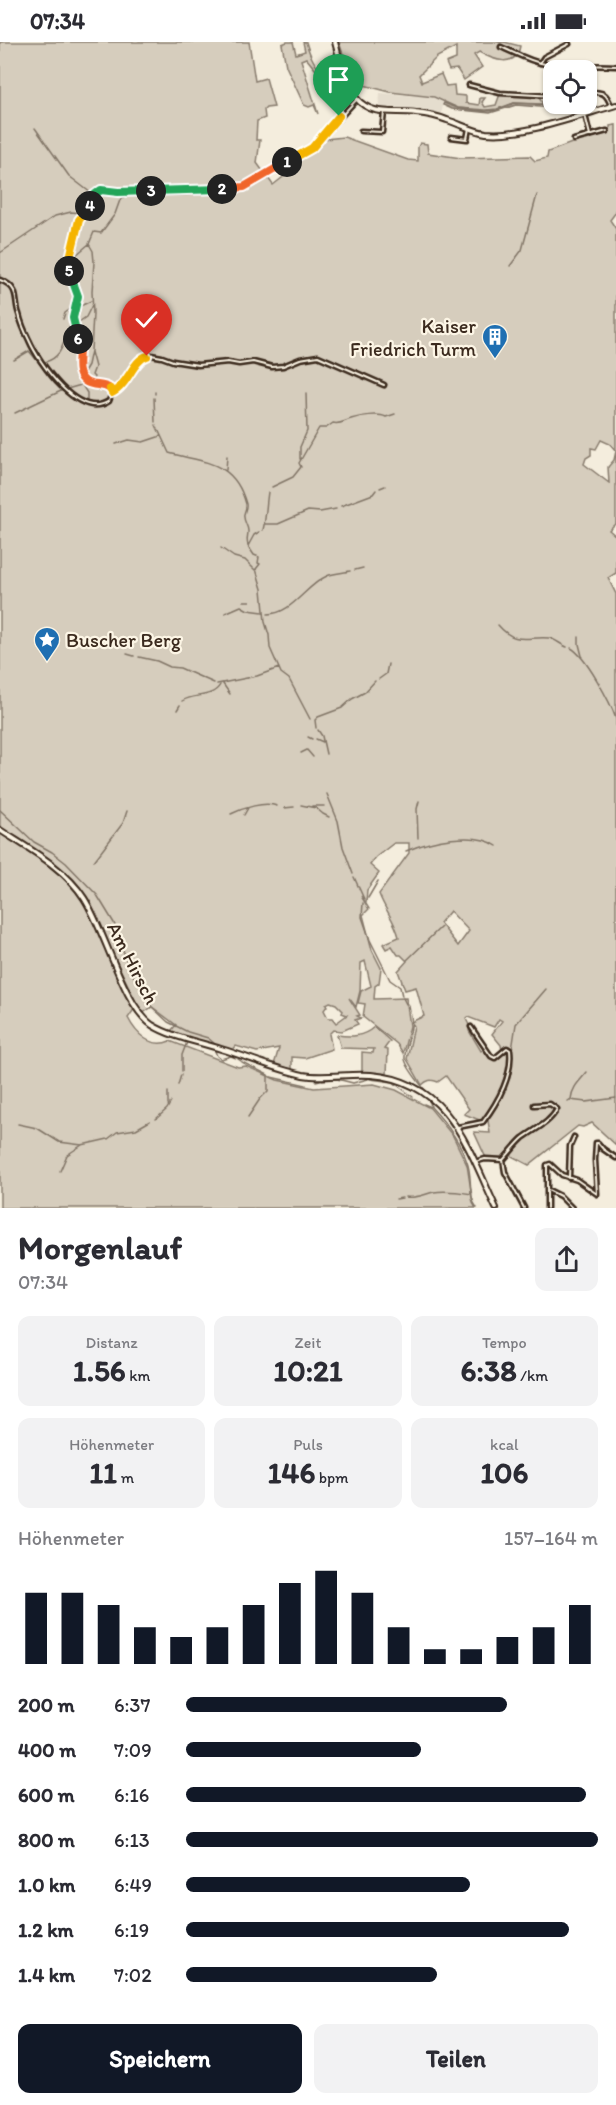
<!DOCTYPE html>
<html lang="de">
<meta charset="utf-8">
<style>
:root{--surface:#fff;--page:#f2f2f3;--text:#2b2b33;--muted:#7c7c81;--accent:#111827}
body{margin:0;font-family:Itim,sans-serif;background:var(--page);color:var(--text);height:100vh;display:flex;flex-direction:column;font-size:22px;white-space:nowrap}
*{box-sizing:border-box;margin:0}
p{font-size:20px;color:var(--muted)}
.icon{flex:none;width:33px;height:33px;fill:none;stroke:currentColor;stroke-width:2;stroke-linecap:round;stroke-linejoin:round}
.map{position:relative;height:1166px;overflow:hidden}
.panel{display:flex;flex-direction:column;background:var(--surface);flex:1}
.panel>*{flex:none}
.fabs{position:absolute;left:543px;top:18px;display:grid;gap:12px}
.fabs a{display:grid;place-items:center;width:54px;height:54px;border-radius:12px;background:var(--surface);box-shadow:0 2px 4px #0004;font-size:30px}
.pin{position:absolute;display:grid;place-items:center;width:51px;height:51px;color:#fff;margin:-62px -26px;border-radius:50% 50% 50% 0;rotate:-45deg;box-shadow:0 0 6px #0007}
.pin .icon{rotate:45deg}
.km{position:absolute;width:30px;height:30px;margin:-15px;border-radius:50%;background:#222;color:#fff;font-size:16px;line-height:30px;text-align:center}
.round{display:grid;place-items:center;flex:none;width:63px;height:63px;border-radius:12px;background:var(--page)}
.head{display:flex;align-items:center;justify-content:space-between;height:102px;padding:0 18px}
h1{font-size:33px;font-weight:800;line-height:45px}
.metrics{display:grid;grid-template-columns:repeat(3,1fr);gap:9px;height:102px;padding:6px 18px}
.metrics div{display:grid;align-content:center;border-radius:12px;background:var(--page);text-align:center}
.metrics b{font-size:30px;font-weight:800}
.metrics small{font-size:16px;font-weight:400}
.metrics p{font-size:16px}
.chart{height:168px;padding:12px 18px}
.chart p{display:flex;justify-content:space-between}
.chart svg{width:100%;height:108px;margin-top:6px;stroke:var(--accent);stroke-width:6}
.button{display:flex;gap:12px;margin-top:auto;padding:12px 18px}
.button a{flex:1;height:69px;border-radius:12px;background:var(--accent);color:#fff;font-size:24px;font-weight:800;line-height:69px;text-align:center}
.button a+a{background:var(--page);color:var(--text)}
ul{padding:0 18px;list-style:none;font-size:20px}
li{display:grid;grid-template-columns:96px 72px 1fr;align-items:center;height:45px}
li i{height:15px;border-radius:8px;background:var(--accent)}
.status{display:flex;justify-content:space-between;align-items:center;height:42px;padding:0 30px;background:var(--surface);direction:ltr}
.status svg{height:16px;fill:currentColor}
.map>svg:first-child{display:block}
.built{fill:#e5ddce}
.green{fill:#d6cdbd;stroke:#887c6e;stroke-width:1.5;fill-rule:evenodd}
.water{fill:#b0a596;stroke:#817466;stroke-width:1.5}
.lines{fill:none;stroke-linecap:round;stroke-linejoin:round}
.stream{stroke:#817466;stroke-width:1.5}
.minor-casing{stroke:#3b2a1e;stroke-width:7}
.secondary-casing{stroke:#3b2a1e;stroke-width:8}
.minor{stroke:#fcf5e5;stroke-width:2}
.secondary{stroke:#fcf5e5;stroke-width:4}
.split-1-casing{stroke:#fff;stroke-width:12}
.split-2-casing{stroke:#fff;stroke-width:12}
.split-3-casing{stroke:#fff;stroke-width:12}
.split-4-casing{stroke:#fff;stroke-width:12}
.split-5-casing{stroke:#fff;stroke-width:12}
.split-6-casing{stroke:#fff;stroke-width:12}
.split-7-casing{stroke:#fff;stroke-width:12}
.split-8-casing{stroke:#fff;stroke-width:12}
.split-1{stroke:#f5b400;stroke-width:8}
.split-2{stroke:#f0652b;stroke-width:8}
.split-3{stroke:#22a559;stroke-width:8}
.split-4{stroke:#22a559;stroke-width:8}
.split-5{stroke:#f5b400;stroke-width:8}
.split-6{stroke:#22a559;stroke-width:8}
.split-7{stroke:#f0652b;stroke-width:8}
.split-8{stroke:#f5b400;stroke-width:8}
.labels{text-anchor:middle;stroke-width:4.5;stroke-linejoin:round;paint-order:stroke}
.poi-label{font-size:20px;fill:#3b2a1e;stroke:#fcf5e5;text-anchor:end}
.street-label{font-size:20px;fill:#3b2a1e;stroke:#fcf5e5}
</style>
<div class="status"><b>07:34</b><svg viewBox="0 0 49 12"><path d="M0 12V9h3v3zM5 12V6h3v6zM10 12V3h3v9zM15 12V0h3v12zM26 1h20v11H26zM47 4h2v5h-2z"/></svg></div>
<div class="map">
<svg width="616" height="1166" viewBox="0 0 616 1166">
<rect width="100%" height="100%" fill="#f4eddd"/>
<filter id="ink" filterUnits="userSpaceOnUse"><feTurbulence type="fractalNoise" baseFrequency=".0167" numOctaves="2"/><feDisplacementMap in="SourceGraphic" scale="12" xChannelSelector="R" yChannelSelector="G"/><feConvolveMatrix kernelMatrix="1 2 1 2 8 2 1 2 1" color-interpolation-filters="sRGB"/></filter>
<g filter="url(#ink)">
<path class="built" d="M380,51L433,55L444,59L441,73L413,68L379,67Z"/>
<path class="green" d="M0,0H249L255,39L266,36L274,65L266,66L264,68L265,76L257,79L256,98H260L257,121L273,143L292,128L296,120L325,97L344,95L408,118L418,119V105L420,101L427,102L428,111L461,116L530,114L535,119L547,116L548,110L585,96L586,98L590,97V94L610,89V84L616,83V170L610,178L616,187V481L609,488L616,494V531L608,536L616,552V1103L592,1081L583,1085L578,1084L529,1123L510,1113L502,1116H486L474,1090L490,1091L488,1079L484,1080C488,1075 493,1069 496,1064C503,1052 515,1018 509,1006L502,1009L501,1003L492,992L502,979L499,977L494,985L468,975L466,977L470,985L469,989L481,1009L484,1007L491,1015L495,1017L507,1007L510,1010C506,1038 498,1057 482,1079L464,1072L469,1067L446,1034L438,1040C431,1037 427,1038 422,1043L407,1017L414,984L411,980L424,974L416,945L405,948L398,929L407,919L401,913H398L392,904L386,907L383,902L399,895C395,879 385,868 379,852L409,811V801H394L376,815L370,823L379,831L367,848L366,861L361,854L369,867L363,873L372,908L381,926L379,941L375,944L374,957L406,956L410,984L403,1011L397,1002L363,975L365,962L358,961L361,949L371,944L365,919L361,921L360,949L356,965L349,956L360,973L357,974L361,976L355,978L358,982L342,989L333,988L329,992L332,1007L305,1016L292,1015V1027L274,1023L279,1006L257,1010L236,1004L232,1009L171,989L176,983L152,965L142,972L84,853L54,822L0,786ZM601,398L610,402L616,409L614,418L608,425L609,441L584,422L586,416L591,413V406L596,407ZM450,869L469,889L458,904L440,881ZM330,960L336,962L343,969L342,971L347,973L336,981L332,976H328L324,968L327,964L326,962Z
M287,0H293L296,12L305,9L303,0H306C310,14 315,25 327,35L320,42V33L306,16L301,18L318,72L314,63L309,65L304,63L286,24L282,2Z
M339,0H504L520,4C516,27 493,18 479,10L474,13L482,25L464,38L457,27L449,28L446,21L456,17V5L437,15L419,33L422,40L441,32L446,44L454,43L455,53L466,54V61L479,63L480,56H485L482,60L485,65L496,63L500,52L538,54L543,62L514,61L497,67L486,68L458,66L434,55L390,50L360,42L348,27Z
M0,790C30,810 57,827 81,854L135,966L128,976C136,992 151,1007 170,999L238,1025L246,1024L277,1038L314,1046L374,1042L396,1048L430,1066L453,1094L467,1123L473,1161L476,1166H0Z
M374,985L390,999L384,1007L388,1008L387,1032L362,1030V1010L373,1011L374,1007L341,1006L337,993C351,995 363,995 374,985Z"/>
<path class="water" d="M444,61L458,66L486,69L497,68L514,61L553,63L572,62L552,66L516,63L490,71L452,67L443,63Z"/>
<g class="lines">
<path class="stream" d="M346,65L350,61
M339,72L344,68
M335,78L338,74
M35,86L69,134L91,151
M322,92L334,79
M318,98L320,95
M291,116L304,109
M284,120L288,118
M280,123L282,122
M268,130L277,125
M239,144L249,141
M110,151L124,153
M96,154L105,151
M145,158L161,155
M0,211L55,174L71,170L81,171
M72,221L76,213L89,202
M510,224L522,208L537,153
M59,240L65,233L66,225
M78,265L91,259
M63,277L65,271L72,266
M76,282L86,275L92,263
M91,310L95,325L92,333L94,335L92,340
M14,318L29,309L40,322
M45,320C64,315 63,298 70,284
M82,333L88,323L91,309L93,272L92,249L94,220L93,209L89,202L94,190L101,191L115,172L120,158L126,153H186L234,148
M82,343L87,351V358
M67,347L81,343L80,337
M155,352V350
M154,356L155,380
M15,371L63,348
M156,383L169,411C204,421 234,418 246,462C247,467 243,471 244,475C244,480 248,484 248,489C248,495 246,497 248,503
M116,402L129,398L143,400L161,394
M300,417V405L307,389L306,351
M226,428L227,414
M272,445L293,435L301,425L299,421L319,386H326L333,381C340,383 344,379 351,377C360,374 378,371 386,375L395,372
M380,446L385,444
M341,464L373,452L376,448
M265,482H278L308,469L320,470L336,467
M263,488C266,476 266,463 268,450
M259,490L254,493L248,504L254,513L259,515L258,521L260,522L256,527L262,547L265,580L269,593L270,606L281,631L289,637L310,677
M221,506L234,515L245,518L255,528
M355,528L363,526
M244,559H250
M225,571L241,564L248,568L263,570
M268,572C292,572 306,543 327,534C334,531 343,531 350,529
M498,583C516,604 527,594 549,596C555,597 561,603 567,605
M579,595V602L582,614
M571,606C585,613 611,661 616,677
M127,612L134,614
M139,615L157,619L170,625L180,626L214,641
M379,637L386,632L388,622
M224,641L223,642L230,652
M217,642L257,634L279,626
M182,659C194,651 212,657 220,643
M177,668L180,663
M316,686L315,678L318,675L342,666L352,657L365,650L375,639
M318,688L322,694L326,712
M308,695L312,697
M316,697L323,700
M301,711L307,708L313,715
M327,752L338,779L343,805L353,832
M301,763L316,766L323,772L329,775
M312,764H324
M284,766L294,765
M0,768L34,800L52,810L66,821L97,853L114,881L129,926L151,964L168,980L188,990L208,996L215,1002
M231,772C243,766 265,759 277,764
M244,773L248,766
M418,796L417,767L419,759
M406,809C429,799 475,788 497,804
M94,819L123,781L127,769
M354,835L364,857
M368,856L378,839
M363,861L362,875L370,898L390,938L400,945L402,954
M407,918L441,885
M403,956L406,962
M409,964L410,970
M411,973C414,990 404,1004 405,1017C406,1025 425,1048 430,1054
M512,1008L516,982L546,947
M215,1009L217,1014L221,1017L231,1014L236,1016
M238,1017L241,1019
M242,1020L268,1033
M182,1029V1013L187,1000
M271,1035L306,1043
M370,1037L393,1040L413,1055
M322,1038L337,1037L353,1041L368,1037
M316,1039L320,1038
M178,1043L181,1033
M570,1058L586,1060L616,1056
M568,1059L571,1057C572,1045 580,1039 587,1030
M430,1060L431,1065C446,1081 460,1099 467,1120C473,1135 467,1154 477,1166
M424,1062L431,1065
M168,1063V1050
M248,1075L260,1057L268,1049V1033
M156,1077L167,1067L171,1060
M18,1082L37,1086L59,1100L82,1103L108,1097L117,1090L136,1087L150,1079
M60,1129L67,1113L82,1103
M406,1155C414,1157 425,1152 434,1150C447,1148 459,1150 472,1152
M396,1157L402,1156"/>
<defs>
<path id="minor" d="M501,5C515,11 529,19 545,22C569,26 592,22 616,24
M540,21L544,15L569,2
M469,43L500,51L554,54
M586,50C601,50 606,49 611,64
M585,73L590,93
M361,89L382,90L384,70
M451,95L467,97L469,86
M574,98L607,89
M0,238C6,240 11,243 14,249C17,256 16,265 19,272C21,281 25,290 29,298C39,321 79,379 109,359L112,351
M112,351L107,345L89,342L81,334L78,320L79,301L73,276L78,254L69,228L79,178L89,165L96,150L105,148L118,150L201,148L244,145L312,106L357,57
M112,351C127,344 131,326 141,316L151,313L162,315L173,319L198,323L228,320L239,322L253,320L272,325L283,324L300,317L318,314L384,343
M458,1085L483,1080C498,1060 513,1033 510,1008L507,1006L495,1016L491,1014L471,985
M503,1118C510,1111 516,1102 523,1096C535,1087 550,1081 557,1067L550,1062L534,1063
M503,1118L505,1130L524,1166
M475,1120L485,1117L503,1118
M569,1136L570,1104L574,1095
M548,1148L560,1154L572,1166
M547,1166V1123L550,1122L562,1133L577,1138L597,1152L595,1118L596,1101H598L603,1107L616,1116"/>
<path id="secondary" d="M335,0C340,18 344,41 356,56C372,75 394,68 416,71C426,72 437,74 447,78C460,82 472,89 486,91C522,95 581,73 616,63
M0,788C29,807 65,826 84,856C105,888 123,963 152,983C171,995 199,1000 221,1007C248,1015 275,1027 303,1033C325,1037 348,1031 371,1033C449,1039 468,1106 496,1166"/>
</defs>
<use href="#minor" class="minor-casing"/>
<use href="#secondary" class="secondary-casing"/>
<use href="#minor" class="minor"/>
<use href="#secondary" class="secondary"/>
</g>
</g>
<g class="lines" filter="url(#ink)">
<defs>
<path id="split-1" d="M287,120L312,106L339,74"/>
<path id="split-2" d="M222,147L244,145L287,120"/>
<path id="split-3" d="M151,149L222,147"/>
<path id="split-4" d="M90,164L93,154L101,148L118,150L151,149"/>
<path id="split-5" d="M69,229V220L79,178L90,164"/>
<path id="split-6" d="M69,229L78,254L73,276L78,297"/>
<path id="split-7" d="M78,297C82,311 72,331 86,340C94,345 103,341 110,347"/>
<path id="split-8" d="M110,347L112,351C128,343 133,318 147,314"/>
</defs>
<use href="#split-1" class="split-1-casing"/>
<use href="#split-2" class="split-2-casing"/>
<use href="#split-3" class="split-3-casing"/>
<use href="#split-4" class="split-4-casing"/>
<use href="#split-5" class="split-5-casing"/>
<use href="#split-6" class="split-6-casing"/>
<use href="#split-7" class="split-7-casing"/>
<use href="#split-8" class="split-8-casing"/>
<use href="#split-1" class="split-1"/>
<use href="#split-2" class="split-2"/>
<use href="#split-3" class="split-3"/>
<use href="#split-4" class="split-4"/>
<use href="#split-5" class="split-5"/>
<use href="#split-6" class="split-6"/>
<use href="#split-7" class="split-7"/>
<use href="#split-8" class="split-8"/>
</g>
<defs>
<symbol id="building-pin" viewBox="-11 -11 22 30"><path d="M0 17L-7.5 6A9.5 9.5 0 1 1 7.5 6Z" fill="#1f6fb2" stroke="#fcf5e5"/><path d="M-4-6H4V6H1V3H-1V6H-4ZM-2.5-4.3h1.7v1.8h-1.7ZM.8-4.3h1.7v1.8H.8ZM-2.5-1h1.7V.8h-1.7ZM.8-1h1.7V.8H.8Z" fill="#fff"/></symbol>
<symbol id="sight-pin" viewBox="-11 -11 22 30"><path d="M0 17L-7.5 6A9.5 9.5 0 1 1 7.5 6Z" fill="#1f6fb2" stroke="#fcf5e5"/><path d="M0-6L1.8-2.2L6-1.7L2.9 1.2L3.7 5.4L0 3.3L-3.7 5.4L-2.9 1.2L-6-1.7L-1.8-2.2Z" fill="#fff"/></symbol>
</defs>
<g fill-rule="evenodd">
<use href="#building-pin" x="480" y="280" width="30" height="40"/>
<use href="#sight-pin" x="32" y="583" width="30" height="40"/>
</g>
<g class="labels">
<g class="poi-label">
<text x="476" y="291">Kaiser<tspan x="476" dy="23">Friedrich Turm</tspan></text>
<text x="66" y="605" text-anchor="start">Buscher Berg</text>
</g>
<g class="street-label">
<text transform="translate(133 921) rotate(63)" y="7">Am Hirsch</text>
</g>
</g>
</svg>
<div class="fabs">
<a><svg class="icon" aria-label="locate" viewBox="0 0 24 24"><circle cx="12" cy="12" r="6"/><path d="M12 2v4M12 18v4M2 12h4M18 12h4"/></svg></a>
</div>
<div class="pin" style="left:339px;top:74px;background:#1e9e55"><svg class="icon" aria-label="arrive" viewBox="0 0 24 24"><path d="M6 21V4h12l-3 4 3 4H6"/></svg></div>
<div class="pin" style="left:147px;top:314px;background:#d93025"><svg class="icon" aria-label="check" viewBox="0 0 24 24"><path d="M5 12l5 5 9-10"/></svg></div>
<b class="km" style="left:287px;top:120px">1</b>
<b class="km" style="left:222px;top:147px">2</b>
<b class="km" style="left:151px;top:149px">3</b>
<b class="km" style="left:90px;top:164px">4</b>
<b class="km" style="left:69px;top:229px">5</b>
<b class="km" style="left:78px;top:297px">6</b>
</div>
<section class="panel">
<div class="head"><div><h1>Morgenlauf</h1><p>07:34</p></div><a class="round"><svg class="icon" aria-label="share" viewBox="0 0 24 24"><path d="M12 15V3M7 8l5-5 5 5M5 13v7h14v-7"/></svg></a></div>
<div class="metrics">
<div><p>Distanz</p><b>1.56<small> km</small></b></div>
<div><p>Zeit</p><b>10:21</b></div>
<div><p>Tempo</p><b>6:38<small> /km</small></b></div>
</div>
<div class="metrics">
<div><p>Höhenmeter</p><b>11<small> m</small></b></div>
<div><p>Puls</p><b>146<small> bpm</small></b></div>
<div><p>kcal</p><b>106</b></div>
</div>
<div class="chart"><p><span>Höhenmeter</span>157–164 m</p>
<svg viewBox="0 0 160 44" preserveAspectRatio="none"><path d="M5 44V15M15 44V15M25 44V20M35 44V29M45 44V33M55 44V29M65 44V20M75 44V11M85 44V6M95 44V15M105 44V29M115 44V38M125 44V38M135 44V33M145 44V29M155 44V20"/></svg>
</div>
<ul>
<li><b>200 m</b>6:37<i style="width:78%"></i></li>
<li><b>400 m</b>7:09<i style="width:57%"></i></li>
<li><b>600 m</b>6:16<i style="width:97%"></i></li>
<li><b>800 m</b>6:13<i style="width:100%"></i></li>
<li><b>1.0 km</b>6:49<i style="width:69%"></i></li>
<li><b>1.2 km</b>6:19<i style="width:93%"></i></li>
<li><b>1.4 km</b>7:02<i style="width:61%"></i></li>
</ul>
<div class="button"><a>Speichern</a><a>Teilen</a></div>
</section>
